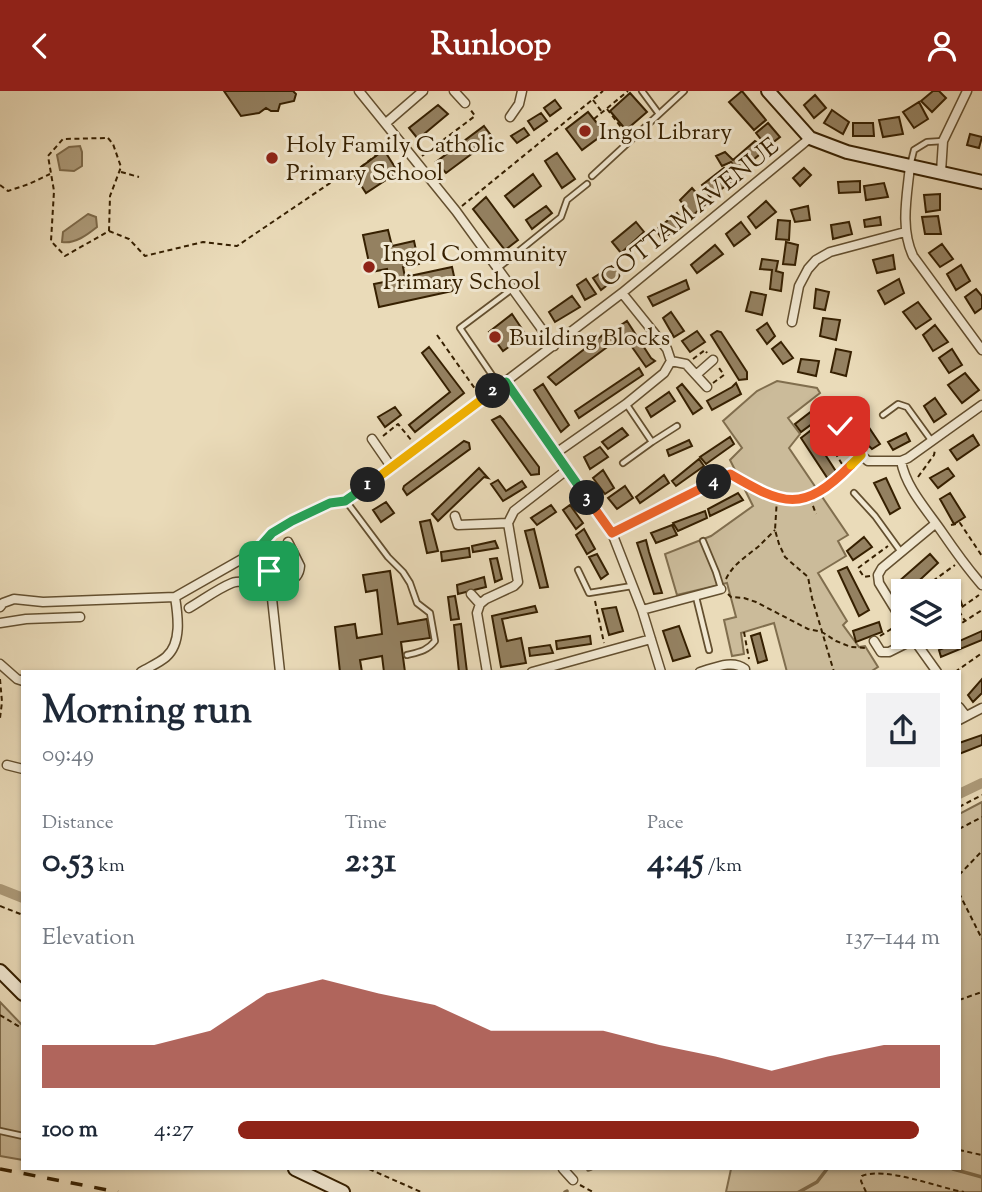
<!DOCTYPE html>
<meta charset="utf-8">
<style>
:root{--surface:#fff;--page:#f2f2f3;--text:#1f2937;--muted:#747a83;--accent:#8f2418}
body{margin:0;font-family:"Sorts Mill Goudy",serif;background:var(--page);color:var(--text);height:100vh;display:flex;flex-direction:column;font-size:26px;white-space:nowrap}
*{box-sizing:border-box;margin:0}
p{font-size:23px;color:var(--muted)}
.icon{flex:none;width:38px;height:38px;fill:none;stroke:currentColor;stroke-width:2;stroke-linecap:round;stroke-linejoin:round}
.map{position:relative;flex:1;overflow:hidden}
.sheet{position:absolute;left:21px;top:579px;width:940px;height:500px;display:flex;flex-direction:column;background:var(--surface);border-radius:0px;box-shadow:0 2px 5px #0004}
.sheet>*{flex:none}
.fabs{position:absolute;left:891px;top:488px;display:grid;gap:14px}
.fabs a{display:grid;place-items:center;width:70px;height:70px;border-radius:0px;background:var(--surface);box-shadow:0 2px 5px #0004;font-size:35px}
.pin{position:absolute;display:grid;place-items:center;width:60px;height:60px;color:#fff;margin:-30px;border-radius:14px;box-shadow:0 4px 10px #0006}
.km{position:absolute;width:35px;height:35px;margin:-18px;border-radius:50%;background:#222;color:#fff;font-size:19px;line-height:35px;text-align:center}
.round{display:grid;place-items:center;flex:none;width:74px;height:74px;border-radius:0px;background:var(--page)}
.summary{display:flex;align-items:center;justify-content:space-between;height:119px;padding:0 21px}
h1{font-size:38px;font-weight:700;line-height:52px}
.stats{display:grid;grid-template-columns:repeat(3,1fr);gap:10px;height:119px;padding:7px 21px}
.stats div{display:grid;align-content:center}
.stats b{font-size:35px;font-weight:700}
.stats small{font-size:19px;font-weight:400}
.stats p{font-size:19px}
.chart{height:196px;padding:14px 21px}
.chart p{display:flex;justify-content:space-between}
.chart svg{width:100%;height:126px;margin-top:7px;fill:var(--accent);opacity:.7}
ul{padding:0 21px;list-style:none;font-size:23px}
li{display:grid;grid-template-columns:112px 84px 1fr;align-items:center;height:52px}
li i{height:18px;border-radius:9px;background:var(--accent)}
header{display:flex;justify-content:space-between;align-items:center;height:91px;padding:0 21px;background:var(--accent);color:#fff;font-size:32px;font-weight:700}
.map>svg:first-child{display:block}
.green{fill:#cbbb9a;stroke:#806e4e;stroke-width:2}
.water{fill:#ad9b7a;stroke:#7d6a4a;stroke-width:2}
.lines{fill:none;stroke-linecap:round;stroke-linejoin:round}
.stream{stroke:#7d6a4a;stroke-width:3.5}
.canal{stroke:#ad9b7a;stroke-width:10}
.building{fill:#948161;stroke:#362001;stroke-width:2}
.service-casing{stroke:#634f2f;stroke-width:8}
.minor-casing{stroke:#634f2f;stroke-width:11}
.secondary-casing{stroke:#362001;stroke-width:16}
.path{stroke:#362001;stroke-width:2;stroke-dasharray:5 3.5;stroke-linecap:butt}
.service{stroke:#f1e8d2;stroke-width:4.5}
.minor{stroke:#f1e8d2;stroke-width:8}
.secondary{stroke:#f1e8d2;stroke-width:12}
.rail{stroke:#362001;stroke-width:3.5;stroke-dasharray:12 12;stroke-linecap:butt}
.split-1-casing{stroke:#fff;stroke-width:14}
.split-2-casing{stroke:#fff;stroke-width:14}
.split-3-casing{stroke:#fff;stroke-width:14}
.split-4-casing{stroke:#fff;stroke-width:14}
.split-5-casing{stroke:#fff;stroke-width:14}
.split-6-casing{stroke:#fff;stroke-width:14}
.split-1{stroke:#22a559;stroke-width:9}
.split-2{stroke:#f5b400;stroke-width:9}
.split-3{stroke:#22a559;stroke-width:9}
.split-4{stroke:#f0652b;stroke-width:9}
.split-5{stroke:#f0652b;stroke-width:9}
.split-6{stroke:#f5b400;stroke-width:9}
.poi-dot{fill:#8f2418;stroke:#f1e8d2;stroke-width:2.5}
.labels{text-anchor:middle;stroke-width:6;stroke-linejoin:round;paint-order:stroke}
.poi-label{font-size:24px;fill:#362001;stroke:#f1e8d2;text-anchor:start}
.street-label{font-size:24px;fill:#362001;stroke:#f1e8d2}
</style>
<header><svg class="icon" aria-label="back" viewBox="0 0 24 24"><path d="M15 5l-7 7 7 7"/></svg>Runloop<svg class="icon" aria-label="person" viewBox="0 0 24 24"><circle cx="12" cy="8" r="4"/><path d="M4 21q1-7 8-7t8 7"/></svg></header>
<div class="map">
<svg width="982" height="1101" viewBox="0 0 982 1101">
<rect width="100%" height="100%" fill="#eadbb9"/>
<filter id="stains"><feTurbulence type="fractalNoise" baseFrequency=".00286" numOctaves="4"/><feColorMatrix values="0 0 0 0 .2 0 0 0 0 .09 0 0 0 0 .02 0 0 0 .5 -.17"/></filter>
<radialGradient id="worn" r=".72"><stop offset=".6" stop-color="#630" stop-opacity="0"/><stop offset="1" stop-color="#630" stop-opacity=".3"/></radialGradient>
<path class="green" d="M777,290L817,297L820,302L788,327L800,343L789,357L848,444L838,450L846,465L818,482L847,530L843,534L859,556L865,555L878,576L870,581H787L774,532L741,542L744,563L732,565L724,529L736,526L727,492L677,504L665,463L711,445L753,415L730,369L742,357L723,330L757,300Z
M982,711V1101H726L731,1078H959V723Z
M0,911L23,935V1069L0,1065Z"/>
<path class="water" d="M80,55L82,61V75L74,80L60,79L57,64L69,56Z
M88,123L96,126L97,136C87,144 75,153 62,151L63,141Z"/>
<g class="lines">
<path class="stream" d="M953,1078L982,1086
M588,1079L591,1078
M565,1101L567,1100
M799,1101L817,1091L827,1078"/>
<path class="canal" d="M959,703L982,692
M0,798L23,807"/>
</g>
<path class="building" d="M224,0H293L296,3L294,10L280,13L278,20H271L266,17L259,22L241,25Z
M742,0L766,29L754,39L729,11Z
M933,0H939L946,7L932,21L921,10Z
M630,2L647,21L626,39L610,20Z
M815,4L826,17L814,27L804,14Z
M555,9L561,17L550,25L544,17Z
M919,11L928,28L914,37L903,21Z
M438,14L448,23L418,48L409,37Z
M832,19L849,31L843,43L824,32Z
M588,21L605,42L582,59L566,38Z
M541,22L547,30L534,39L528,30Z
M899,26L903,43L883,46L879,29Z
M768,32L780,46L767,56L756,42Z
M853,32H873L874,45H853Z
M484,35L493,47L446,82L436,71Z
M524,37L529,44L517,52L511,45Z
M970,43L982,46L979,57L967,54Z
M755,50L764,55L765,59L741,79H737L731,71L722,75L716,65L725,61L733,69Z
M384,59L398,81L366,102L353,82Z
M557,62L575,88L562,97L545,70Z
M724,77L734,89L710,106L702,94Z
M804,77L811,84L800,95L793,87Z
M533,83L541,95L514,116L505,105Z
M860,90V101L839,102L838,91Z
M884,92L888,106L866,109L864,95Z
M692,97L706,113L692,125L680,109Z
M940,103V119L926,121L924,104Z
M486,106L518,149L505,159L473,118Z
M766,110L776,121L756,137L748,126Z
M546,115L552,122L532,138L526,129Z
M808,115L810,129L795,131L791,119Z
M677,122L685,132L662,148L656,139Z
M938,125L941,143H925L922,126Z
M880,126L881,134L865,136L864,129Z
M778,129L790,130L789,149L776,148Z
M636,131L644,141L621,162L612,151Z
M741,131L750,143L734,155L726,143Z
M849,131L852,143L833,148L831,134Z
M388,139L392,155L414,150L419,173L403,176L405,186L452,176L457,199L379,216L374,193L389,190L387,178L371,181L363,144Z
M786,151L798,154L795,174L783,173Z
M942,153L953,168L940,176L929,162Z
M715,154L723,163L697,182L691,174Z
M893,164L895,178L877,182L873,169Z
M762,168L778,170L776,180L783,182L781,200L770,198L772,179L760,178Z
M618,171L624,181L601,199L593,187Z
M961,174L970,190L956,199L947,183Z
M586,188L596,203L585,209L577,194Z
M899,188L904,202L885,213L878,200Z
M686,189L689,198L653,215L648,206Z
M816,198L829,201L825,219L814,217Z
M976,198L982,205V217L975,222L965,206Z
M751,201L766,204L762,224L746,220Z
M572,205L580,216L555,231L549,221Z
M918,211L931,228L916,238L903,221Z
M671,221L684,240L674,246L663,227Z
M512,223L526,244L503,260L489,241Z
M823,227L840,229L836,249L820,245Z
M627,230L651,267L655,270L646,276L618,236Z
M767,232L775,245L767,253L757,239Z
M935,234L948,251L933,260L923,244Z
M608,240L615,244L614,251L556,294L548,286Z
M697,240L705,251L690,261L682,250Z
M717,240L721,241L747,281V288L739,289L711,244Z
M781,251L793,267L783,273L772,258Z
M429,256L464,302L415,341L409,334L450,301L422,262Z
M836,258L851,261L846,285L831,281Z
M952,258L962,274L949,282L939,267Z
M801,268L819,270L816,285L798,281Z
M639,277L643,284L579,327L575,320Z
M965,282L979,299L962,312L948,294Z
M736,292L741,303L712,319L707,310L732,296Z
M543,293L569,334L561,341L534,299Z
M682,293L702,317L693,323L677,297Z
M669,301L675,310L651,326L646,317Z
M935,307L946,323L934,331L924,315Z
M826,309L832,318L801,341L795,333Z
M854,314L880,353L872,358L864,350L845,321Z
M395,316L401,324L385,336L378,326Z
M500,325L503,328L539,376V383L531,384L492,329Z
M622,337L628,344L608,358L602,351Z
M810,340L837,382L828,388L801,347Z
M906,342L910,350L893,359L888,351Z
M973,344L979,354L957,369L950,359Z
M730,346L734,353L706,373L700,366Z
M689,349L692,355L669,365L667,359Z
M464,350L469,352L470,358L407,404L403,398L404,395Z
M600,356L608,366L590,378L584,366Z
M699,368L704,375L676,395L672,390Z
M479,377L488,387L484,386L438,430L432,423Z
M948,377L954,385L938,397L930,387Z
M603,379L614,397L605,403L593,387Z
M664,384L669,392L640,412L636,406Z
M886,387L900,417L890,423L874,392Z
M498,389L506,400L522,390L526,396L503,410L491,393Z
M625,395L633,407L617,418L608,407Z
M738,402L743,409L710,425L708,418Z
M950,402L965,426L954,433L940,408Z
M386,411L394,422L381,431L373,419Z
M551,414L556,421L537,434L531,427Z
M570,414L583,432L576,438L563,419Z
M705,420L707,427L678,440L673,432Z
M430,429L438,460L427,462L420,431Z
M672,434L677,444L656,452L651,442Z
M534,438L548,496L540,497L525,440Z
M584,438L595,458L587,463L576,444Z
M864,446L872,456L853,469L847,460Z
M646,449L649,461L662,502L654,503L637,452Z
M495,450L498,457L473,461L472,455Z
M469,457L470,466L442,470L441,461Z
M597,463L608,483L601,488L589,466Z
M930,463L938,472L908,500H905L897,492Z
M497,467L502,488L495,491L490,468Z
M847,476L869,519L859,525L838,480Z
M390,480L398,533L427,528L430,547L401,551L405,581H384L382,565L360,569L362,581H340L335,536L355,533L357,547L382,543L377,499L366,501L363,484Z
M484,486L486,496L458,503L457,494Z
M455,505L459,528L451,529L448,506Z
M959,505L962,514L948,519V508Z
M535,515L537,521L502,528L507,550L521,547L526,572L501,576L492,525Z
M616,516L623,540L609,544L602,518Z
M879,531L882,541L856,551L853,540Z
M461,533L467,581H459L454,534Z
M679,535L690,565L673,570L663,540Z
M982,540V549L941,566L939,559Z
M760,542L767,569L758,572L751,545Z
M590,545L591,553L557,558L556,550Z
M550,554L553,562L530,565L529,557Z
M982,588V602L973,611L968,604Z
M982,644V654L959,663V652Z"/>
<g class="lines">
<defs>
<path id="service" d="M642,0L659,23
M910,75L914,59L927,51L943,50
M592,85L684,0
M498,177L561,126L567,109L587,93
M500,294L494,287L460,237L512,198
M883,324L898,313L907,316L931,349
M652,351L677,335
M623,372L652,351L627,314
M854,402L875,425L901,461
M346,410L388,466L403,481L410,492L417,512L430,522L435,550C427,560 419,561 407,564
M703,450L716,481L721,497
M578,479L589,502L632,495
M696,506L709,559
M0,1040L23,1045"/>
<path id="minor" d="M359,0L456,120L554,255
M454,0L465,12
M510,26L519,13L522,0
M386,32L423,0
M910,75C907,105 900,137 913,165L982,259
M941,81L943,50L967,0
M792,231L799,195L808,178L816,169L830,161L905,141
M671,270L686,273L696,284
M506,291L612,442L642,519L661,581
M707,296L696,284L713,269
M824,337L832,334L840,335L861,364L868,370H901L908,367L982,314
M372,348L392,377
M556,362L626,313L664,282L671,270L667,258L622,202
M901,370C906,397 927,419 942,441C955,460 967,477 982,494
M455,425L458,434L508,432
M612,442L730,383
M256,460L263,468L269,480L280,581
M471,503L480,513
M0,516L3,512L14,508L43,511L175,506L256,460L272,442L291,430L330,412L345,410L392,377L622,202L810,47
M189,517C203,509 217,498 232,492C249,485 298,505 300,475L288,451
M642,519L721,498
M903,531L879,492L878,484L882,477L935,433
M0,532L26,528L80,526
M912,546L937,581
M874,550L881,561H889L913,549
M0,573L17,588L23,590
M141,581C149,576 159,572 166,566C182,552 178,525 175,506
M487,581L477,522L480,513L486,508L514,495L518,491L508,432L514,420L568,378
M532,581L651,548
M700,581C714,577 732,568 745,578V581
M959,616L966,625
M959,629L982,617
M7,674L23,678
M563,1078L573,1089"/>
<path id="secondary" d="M768,0L810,47L847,61L982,91
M0,880L23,903
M295,1078L343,1101"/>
</defs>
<use href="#service" class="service-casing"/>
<use href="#minor" class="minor-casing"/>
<use href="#secondary" class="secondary-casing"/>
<path class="path" d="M593,9L602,21
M607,18L627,44
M594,28L628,0
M108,47L113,53L121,76L110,105L109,140L65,165L51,150L54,100L48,65L63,48Z
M422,65L475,25L470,18
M121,81L139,86
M0,94L8,100L29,93L50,83
M462,115L603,0
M109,140L129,148L145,165L203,151L237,155L345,82L349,85L391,53
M437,244L478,302
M693,268L705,259L707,262
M713,292L724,284L719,277
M383,345L398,333L412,350
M826,347L842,373L846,377
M918,386L934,364L935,359
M739,388C794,422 812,413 855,370
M777,407L775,439L779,453L785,466L808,486L812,507L834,581
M810,407L816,423
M951,434L960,432L982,465
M870,485L864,486L858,477L888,455
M726,488C733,473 747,465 759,455C764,450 770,444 775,439
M919,500L955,474
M728,503L731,506L744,507L756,511L808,538L822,541L836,550L851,556L866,557
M595,510L604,552
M959,520L965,530
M948,526L979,504
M744,541L749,568
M948,541L982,519
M880,545L896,535
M928,554L941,546
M955,581L982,562
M0,588L2,611L0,627
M959,716L982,704
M959,738L982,726
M959,784L982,760
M959,802L982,848
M0,815L23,824
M959,909L982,901
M0,924L23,938
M959,1059L982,1064
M369,1078L421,1101
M580,1094L593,1101
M866,1101L861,1090L862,1085C885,1075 939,1097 964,1101"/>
<use href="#service" class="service"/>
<use href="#minor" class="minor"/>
<use href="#secondary" class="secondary"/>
<path class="rail" d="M0,1078L118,1101"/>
</g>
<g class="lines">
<defs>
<path id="split-1" d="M269,480L263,468L256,460L272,442L292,430L330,412L345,410L368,394"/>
<path id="split-2" d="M368,394L493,300"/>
<path id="split-3" d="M493,300L506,291L587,407"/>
<path id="split-4" d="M587,407L612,442L714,391"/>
<path id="split-5" d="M714,391L730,383C783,414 803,423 851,374"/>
<path id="split-6" d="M840,335L861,364L851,374"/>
</defs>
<use href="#split-1" class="split-1-casing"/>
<use href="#split-2" class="split-2-casing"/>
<use href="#split-3" class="split-3-casing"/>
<use href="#split-4" class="split-4-casing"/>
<use href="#split-5" class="split-5-casing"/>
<use href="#split-6" class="split-6-casing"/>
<use href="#split-1" class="split-1"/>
<use href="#split-2" class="split-2"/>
<use href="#split-3" class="split-3"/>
<use href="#split-4" class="split-4"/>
<use href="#split-5" class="split-5"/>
<use href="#split-6" class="split-6"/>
</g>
<g class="poi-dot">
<circle cx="585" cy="40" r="7"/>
<circle cx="272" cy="67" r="7"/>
<circle cx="369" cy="176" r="7"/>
<circle cx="495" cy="246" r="7"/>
</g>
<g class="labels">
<g class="poi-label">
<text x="599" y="48">Ingol Library</text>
<text x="286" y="61">Holy Family Catholic<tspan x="286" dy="28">Primary School</tspan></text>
<text x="383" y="170">Ingol Community<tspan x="383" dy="28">Primary School</tspan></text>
<text x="509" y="254">Building Blocks</text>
</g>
<g class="street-label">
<text transform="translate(689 121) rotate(-39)" y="8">COTTAM AVENUE</text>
</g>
</g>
<rect width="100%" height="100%" filter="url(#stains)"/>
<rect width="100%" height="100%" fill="url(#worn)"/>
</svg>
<div class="fabs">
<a><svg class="icon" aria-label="layers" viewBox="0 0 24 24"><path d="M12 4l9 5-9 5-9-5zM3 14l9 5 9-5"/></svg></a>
</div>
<div class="pin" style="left:269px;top:480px;background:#1e9e55"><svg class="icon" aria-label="arrive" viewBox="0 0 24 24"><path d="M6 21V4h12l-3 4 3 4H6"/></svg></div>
<div class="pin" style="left:840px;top:335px;background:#d93025"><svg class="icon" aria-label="check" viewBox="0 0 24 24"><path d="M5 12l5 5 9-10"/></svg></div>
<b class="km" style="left:368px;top:394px">1</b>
<b class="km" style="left:493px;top:300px">2</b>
<b class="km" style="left:587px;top:407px">3</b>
<b class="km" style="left:714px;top:391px">4</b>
<section class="sheet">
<div class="summary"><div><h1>Morning run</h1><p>09:49</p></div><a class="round"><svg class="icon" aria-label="share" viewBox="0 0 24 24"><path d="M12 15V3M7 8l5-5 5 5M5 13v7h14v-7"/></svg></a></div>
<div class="stats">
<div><p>Distance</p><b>0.53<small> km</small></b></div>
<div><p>Time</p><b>2:31</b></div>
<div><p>Pace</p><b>4:45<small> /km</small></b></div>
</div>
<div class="chart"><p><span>Elevation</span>137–144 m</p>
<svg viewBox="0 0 160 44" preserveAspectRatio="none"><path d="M0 44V29L10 29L20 29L30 24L40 11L50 6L60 11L70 15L80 24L90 24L100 24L110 29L120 33L130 38L140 33L150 29L160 29V44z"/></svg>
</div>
<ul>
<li><b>100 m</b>4:27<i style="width:97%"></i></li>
</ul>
</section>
</div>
